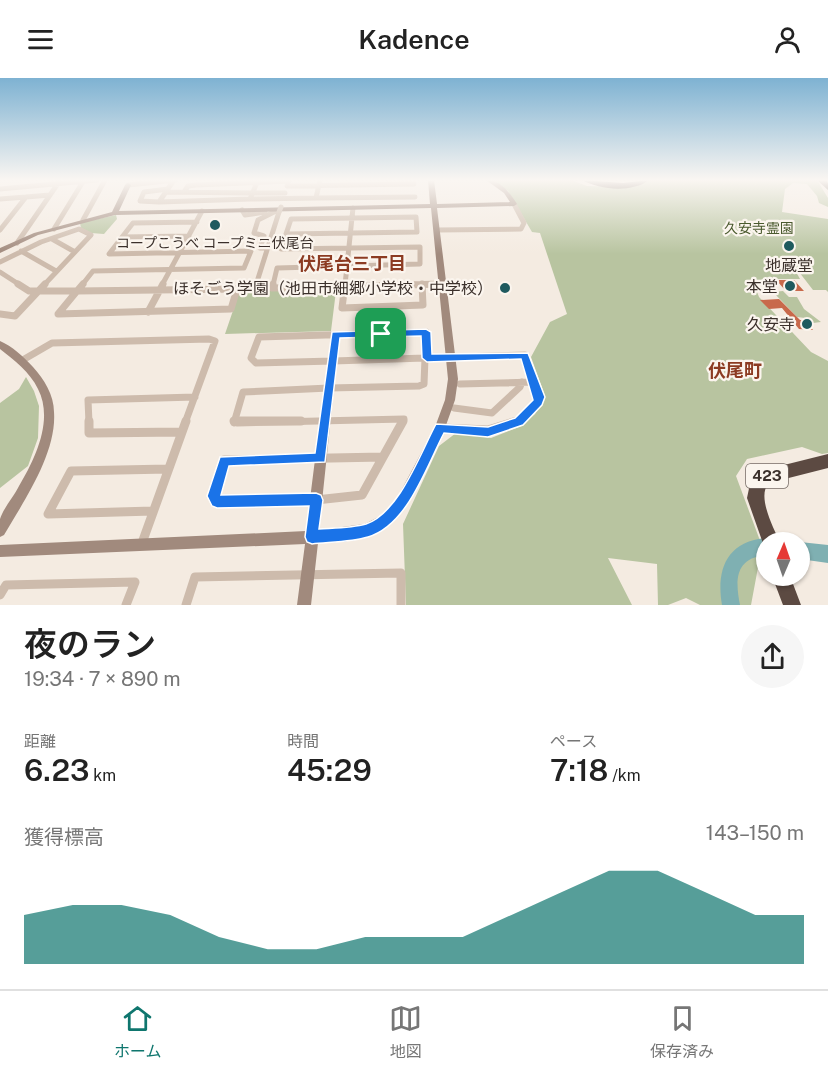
<!DOCTYPE html>
<html lang="ja">
<meta charset="utf-8">
<style>
:root{--surface:#fff;--page:#f6f6f6;--text:#222;--muted:#767676;--line:#e0e0e0;--accent:#0f766e}
body{margin:0;font-family:"Public Sans","Noto Sans JP",sans-serif;background:var(--page);color:var(--text);height:100vh;display:flex;flex-direction:column;font-size:22px;white-space:nowrap}
*{box-sizing:border-box;margin:0}
p{font-size:20px;color:var(--muted)}
.icon{flex:none;width:33px;height:33px;fill:none;stroke:currentColor;stroke-width:2;stroke-linecap:round;stroke-linejoin:round}
.map{position:relative;height:527px;overflow:hidden}
.drawer{display:flex;flex-direction:column;background:var(--surface);flex:1}
.drawer>*{flex:none}
.needle{width:39px;rotate:2deg}
.controls{position:absolute;left:756px;top:454px;display:grid;gap:12px}
.controls a{display:grid;place-items:center;width:54px;height:54px;border-radius:50%;background:var(--surface);box-shadow:0 2px 4px #0004;font-size:30px}
.pin{position:absolute;display:grid;place-items:center;width:51px;height:51px;color:#fff;margin:-26px;border-radius:12px;box-shadow:0 3px 9px #0006}
.round{display:grid;place-items:center;flex:none;width:63px;height:63px;border-radius:32px;background:var(--page)}
.headline{display:flex;align-items:center;justify-content:space-between;height:102px;padding:0 24px}
h1{font-size:33px;font-weight:600;line-height:45px}
.figures{display:grid;grid-template-columns:repeat(3,1fr);gap:9px;height:102px;padding:6px 24px}
.figures div{display:grid;align-content:center}
.figures b{font-size:30px;font-weight:600}
.figures small{font-size:16px;font-weight:400}
.figures p{font-size:16px}
.chart{height:168px;padding:12px 24px}
.chart p{display:flex;justify-content:space-between}
.chart svg{width:100%;height:108px;margin-top:6px;fill:var(--accent);opacity:.7}
header{display:flex;justify-content:space-between;align-items:center;height:78px;padding:0 24px;background:var(--surface);font-size:27px;font-weight:600}
.menu{display:flex;justify-content:space-around;align-items:center;height:84px;border-top:2px solid var(--line);background:var(--surface);font-size:16px;color:var(--muted)}
.menu a{display:grid;justify-items:center;gap:3px}
.menu .selected{color:var(--accent)}
.map>svg:first-child{display:block}
.green{fill:#b8c4a0}
.lines{fill:none;stroke-linecap:round;stroke-linejoin:round}
.river{fill:#7fb0b2;fill-rule:evenodd}
.building{fill:#c8694b}
.street-far2{stroke:#cdbbac;stroke-width:5}
.street-far1{stroke:#cdbbac;stroke-width:7}
.street{stroke:#cdbbac;stroke-width:9}
.secondary{fill:#a18a7d;fill-rule:evenodd}
.highway{fill:#5c4a42;fill-rule:evenodd}
.street-bridge{stroke:#cdbbac;stroke-width:5}
.route{fill:#1a73e8;stroke:#fff;stroke-width:1.5;fill-rule:evenodd}
.poi-dot{fill:#1f5a5e;stroke:#fbf5ee;stroke-width:2}
.labels{text-anchor:middle;stroke-width:4.5;stroke-linejoin:round;paint-order:stroke}
.far-park-label{font-size:14px;fill:#4a5a2e;stroke:#fbf5ee}
.far-poi-label{font-size:14px;fill:#3b302b;stroke:#fbf5ee}
.shield{fill:#fbf5ee;stroke:#756b66;stroke-width:1.5}
.shield-label{font-size:15px;font-weight:bold;fill:#3b302b}
.poi-label{font-size:16px;fill:#3b302b;stroke:#fbf5ee;text-anchor:end}
.neighbourhood-label{font-size:18px;font-weight:bold;fill:#8c3b22;stroke:#fbf5ee}
</style>
<header><svg class="icon" aria-label="menu" viewBox="0 0 24 24"><path d="M4 6h16M4 12h16M4 18h16"/></svg>Kadence<svg class="icon" aria-label="person" viewBox="0 0 24 24"><circle cx="12" cy="8" r="4"/><path d="M4 21q1-7 8-7t8 7"/></svg></header>
<div class="map">
<svg width="828" height="527" viewBox="0 0 828 527">
<rect width="100%" height="100%" fill="#f4ebe1"/>
<path class="green" d="M492,102H571L587,108L629,109L649,102H817L828,120V129L819,125L817,118L807,106L793,105L785,111L782,134L828,141V214L826,212H813L789,181L800,201H774L777,208L754,206L759,219L811,274L828,283V375L822,376L802,369L747,381L736,398L762,468L751,527H700L686,520L668,527H658L657,486L608,480L632,527H406L403,446L439,368L456,355L491,360L521,348L535,336L545,318L531,279L550,244L567,236L540,155L532,154L508,113Z
M116,137L117,141L104,156L91,155L81,150L80,145Z
M334,210L336,213L331,253L225,256L240,212Z
M783,213L789,219H797L804,231L821,244L813,245L805,240L797,239L773,214Z
M26,299L34,313L39,328L38,360L28,388L0,410V325L19,311Z"/>
<g class="lines">
<path class="river" d="M766,460L773,465H766V477C735,480 735,502 740,527H722C716,493 726,463 766,460Z
M800,464L828,467V485L800,481Z"/>
</g>
<path class="building" d="M776,202H794L804,213H786Z
M779,221L800,242H805L813,252L799,251L782,230L769,231L760,222Z"/>
<g class="lines">
<path class="street-far2" d="M174,102L159,124L250,121L258,102
M320,102L316,120L415,119
M128,107L176,102
M287,108L414,106
M0,111L97,102
M166,114L253,115
M184,114L188,108L196,107L289,103
M252,115H285
M26,119L50,117
M0,121L26,119L0,152
M250,121L316,120
M159,124L140,123L144,114L168,111
M242,132L245,137L265,134
M83,142L105,102
M54,151L84,102
M437,152L521,151L524,145L514,126
M122,159L189,158
M52,161L75,174
M17,165L59,104
M268,170H260L264,158L254,155L258,142L276,133
M21,173L56,193
M0,184L41,164L79,151L91,157L44,207
M0,194L20,207
M82,207L93,193L244,190L251,173L109,176L133,145L197,144
M162,207L202,133
M256,207L279,134
M273,207L277,190L420,186V169L281,171L291,141L416,139L417,154L287,156
M345,207L353,130
M400,207L443,206"/>
<path class="street-far1" d="M18,206L29,213H77
M273,206L272,210L443,206
M345,206L342,230L423,227L422,206
M237,211L231,231L58,236L77,213Z
M255,211L257,206
M77,213L83,206
M148,234L163,206
M0,236L15,238L45,206
M425,280L525,277L539,319L534,329L514,345
M21,283L52,265L209,261L215,263L185,345
M333,283L329,310L419,308L424,306L425,280
M333,283L256,285L251,280L259,259L426,254L425,280
M333,283L336,257
M333,283L425,280
M460,306L534,304
M454,330L492,335L520,309L522,304
M89,345L88,322L195,319
M234,345L243,314L329,310
M237,345L404,341L402,345"/>
<path class="street" d="M89,343V355L182,354
M234,343H301
M440,350L488,352L517,343
M383,379L362,417L316,422L217,423L214,418L224,382Z
M383,379L403,343
M153,433L48,436L71,393L168,391
M142,465L186,343
M0,517L6,507L135,504L126,527
M186,527L195,499L401,495V527"/>
<path class="secondary" d="M428,102H434L437,126L510,124L504,115L486,102C501,102 510,115 517,126L514,128L437,130L458,301L455,322L445,350L402,434L390,445L367,458L318,465L311,527H297L305,466L0,479V467L306,453L324,310L326,307L329,306L332,307L334,310L319,452L365,446L382,437L394,426L435,349L445,322L448,301L431,130L115,137L38,157L0,175V170L34,155L112,134L125,107L128,105L131,107L119,133L430,126Z
M0,263C12,268 24,279 33,289C44,301 54,317 54,334C57,375 24,423 4,457L0,459C0,454 0,446 0,441C3,431 14,418 19,408C35,381 54,342 38,311C30,294 14,282 0,271Z"/>
<path class="highway" d="M582,102L623,105L649,102C632,115 600,112 582,102Z
M817,102H826L828,105V112Z
M828,376V390L769,405C756,418 774,450 780,465H766V472L765,471L747,420L751,401L764,392Z
M772,498H790L801,527H783Z"/>
<path class="street-bridge" d="M279,134L281,129"/>
</g>
<linearGradient id="sky" x2="0" y2="1"><stop stop-color="#7eb2d2"/><stop offset="0.58" stop-color="#faf6f2"/><stop offset="1" stop-color="#faf6f2" stop-opacity="0"/></linearGradient>
<rect width="828" height="176" fill="url(#sky)"/>
<path class="route" d="M426,251L431,254L432,276L528,275L545,319L542,327L523,347L488,359L444,355C426,389 408,447 368,459C351,464 330,464 312,466L307,464L305,459L309,428L217,430L212,428L207,418L220,379L315,375L332,254ZM421,258L422,280L427,284L521,281L533,322L515,340L488,349L436,346C420,376 399,435 366,446C352,450 334,450 319,451L323,422L321,417L316,415L221,417L229,388L325,384L340,260Z"/>
<g class="poi-dot">
<circle cx="215" cy="147" r="6"/>
<circle cx="789" cy="168" r="6"/>
<circle cx="790" cy="208" r="6"/>
<circle cx="505" cy="210" r="6"/>
<circle cx="807" cy="246" r="6"/>
</g>
<g class="labels">
<g class="far-park-label">
<text x="759" y="155">久安寺霊園</text>
</g>
<g class="far-poi-label">
<text x="215" y="170">コープこうべ コープミニ伏尾台</text>
</g>
<rect class="shield" x="746" y="386" width="42" height="24" rx="4.5"/>
<g class="shield-label">
<text x="767" y="403">423</text>
</g>
<g class="poi-label">
<text x="789" y="193" text-anchor="middle">地蔵堂</text>
<text x="778" y="214">本堂</text>
<text x="493" y="216">ほそごう学園（池田市細郷小学校・中学校）</text>
<text x="795" y="252">久安寺</text>
</g>
<g class="neighbourhood-label">
<text x="352" y="192">伏尾台三丁目</text>
<text x="735" y="299">伏尾町</text>
</g>
</g>
</svg>
<div class="controls">
<a><svg class="needle" viewBox="-14 -14 28 28"><path d="M0-13l5 13h-10z" fill="#e53935"/><path d="M0 13l5-13h-10z" fill="#767676"/></svg></a>
</div>
<div class="pin" style="left:381px;top:256px;background:#1e9e55"><svg class="icon" aria-label="arrive" viewBox="0 0 24 24"><path d="M6 21V4h12l-3 4 3 4H6"/></svg></div>
</div>
<section class="drawer">
<div class="headline"><div><h1>夜のラン</h1><p>19:34 · 7 × 890 m</p></div><a class="round"><svg class="icon" aria-label="share" viewBox="0 0 24 24"><path d="M12 15V3M7 8l5-5 5 5M5 13v7h14v-7"/></svg></a></div>
<div class="figures">
<div><p>距離</p><b>6.23<small> km</small></b></div>
<div><p>時間</p><b>45:29</b></div>
<div><p>ペース</p><b>7:18<small> /km</small></b></div>
</div>
<div class="chart"><p><span>獲得標高</span>143–150 m</p>
<svg viewBox="0 0 160 44" preserveAspectRatio="none"><path d="M0 44V24L10 20L20 20L30 24L40 33L50 38L60 38L70 33L80 33L90 33L100 24L110 15L120 6L130 6L140 15L150 24L160 24V44z"/></svg>
</div>
</section>
<nav class="menu">
<a class="selected"><svg class="icon" aria-label="home" viewBox="0 0 24 24"><path d="M3 11l9-7 9 7M6 9v11h12V9"/></svg>ホーム</a>
<a><svg class="icon" aria-label="map" viewBox="0 0 24 24"><path d="M3 6l6-2 6 2 6-2v14l-6 2-6-2-6 2zM9 4v14M15 6v14"/></svg>地図</a>
<a><svg class="icon" aria-label="saved" viewBox="0 0 24 24"><path d="M7 4h10v16l-5-4-5 4z"/></svg>保存済み</a>
</nav>
